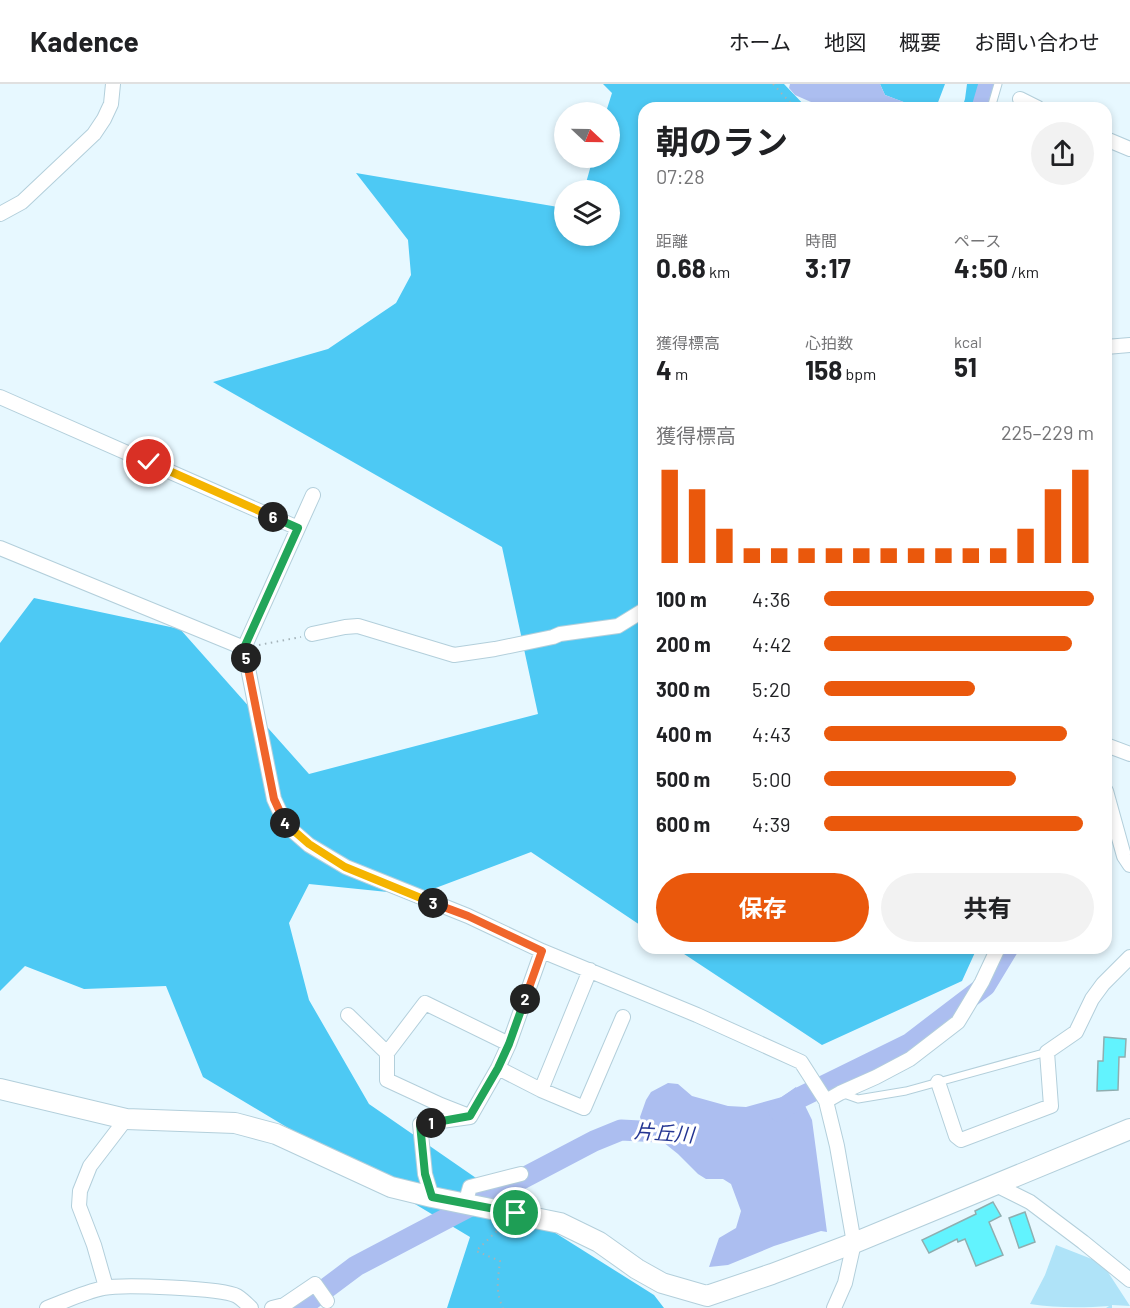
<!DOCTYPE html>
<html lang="ja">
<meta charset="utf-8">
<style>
:root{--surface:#fff;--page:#f2f2f2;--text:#202124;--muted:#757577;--line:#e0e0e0;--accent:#ea580c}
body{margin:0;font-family:Barlow,"Noto Sans JP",sans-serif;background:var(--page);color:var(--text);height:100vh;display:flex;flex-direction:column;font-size:22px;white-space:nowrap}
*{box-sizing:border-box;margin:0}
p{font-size:20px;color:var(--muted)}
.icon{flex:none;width:33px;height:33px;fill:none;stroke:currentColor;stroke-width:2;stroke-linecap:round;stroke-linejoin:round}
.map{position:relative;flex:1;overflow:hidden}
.details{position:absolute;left:638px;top:18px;width:474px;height:852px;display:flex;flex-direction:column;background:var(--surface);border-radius:18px;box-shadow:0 3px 9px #0003}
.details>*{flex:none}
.needle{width:39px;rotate:112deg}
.tools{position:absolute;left:554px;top:18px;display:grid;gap:12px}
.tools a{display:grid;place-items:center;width:66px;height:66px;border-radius:50%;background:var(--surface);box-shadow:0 3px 9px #0003;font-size:30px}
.pin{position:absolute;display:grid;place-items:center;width:51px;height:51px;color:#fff;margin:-26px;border:3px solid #fff;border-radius:50%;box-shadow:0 2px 6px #0007}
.km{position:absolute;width:30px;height:30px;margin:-15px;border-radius:50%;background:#222;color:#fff;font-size:16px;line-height:30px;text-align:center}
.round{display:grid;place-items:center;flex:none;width:63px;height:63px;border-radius:32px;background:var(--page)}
.head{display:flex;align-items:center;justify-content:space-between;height:102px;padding:0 18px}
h1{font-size:33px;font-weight:700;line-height:45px}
.stats{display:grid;grid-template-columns:repeat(3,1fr);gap:9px;height:102px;padding:6px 18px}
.stats div{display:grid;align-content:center}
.stats b{font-size:26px;font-weight:700}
.stats small{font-size:16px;font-weight:400}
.stats p{font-size:16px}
.chart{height:168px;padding:12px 18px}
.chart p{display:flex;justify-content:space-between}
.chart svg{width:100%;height:108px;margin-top:6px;stroke:var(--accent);stroke-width:6}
.cta{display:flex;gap:12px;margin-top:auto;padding:12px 18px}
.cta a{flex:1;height:69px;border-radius:36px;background:var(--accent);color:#fff;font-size:24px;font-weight:700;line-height:69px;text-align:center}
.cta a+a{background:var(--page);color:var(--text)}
ul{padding:0 18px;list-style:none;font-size:20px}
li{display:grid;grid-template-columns:96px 72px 1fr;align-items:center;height:45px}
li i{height:15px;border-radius:8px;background:var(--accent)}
header{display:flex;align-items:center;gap:36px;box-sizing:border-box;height:84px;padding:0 30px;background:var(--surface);border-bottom:2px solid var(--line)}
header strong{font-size:28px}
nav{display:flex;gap:33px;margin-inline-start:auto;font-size:21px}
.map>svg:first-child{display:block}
.green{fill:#afe3f8}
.forest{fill:#4dc9f4}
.water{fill:#acbef0}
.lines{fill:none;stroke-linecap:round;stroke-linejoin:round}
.river{stroke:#acbef0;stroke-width:21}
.building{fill:#62f3fe;stroke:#8faeb0;stroke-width:1.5}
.lane-casing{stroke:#b3cfdb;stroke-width:9}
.street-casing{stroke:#b3cfdb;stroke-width:16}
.secondary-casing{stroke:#b3cfdb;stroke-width:22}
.path{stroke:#a4b3b9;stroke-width:2;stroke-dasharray:1.5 4.5;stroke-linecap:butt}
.lane{stroke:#fff;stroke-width:7}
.street{stroke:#fff;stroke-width:14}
.secondary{stroke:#fff;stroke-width:20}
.split-1-casing{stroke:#fff;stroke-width:12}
.split-2-casing{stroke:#fff;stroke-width:12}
.split-3-casing{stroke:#fff;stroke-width:12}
.split-4-casing{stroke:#fff;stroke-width:12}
.split-5-casing{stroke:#fff;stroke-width:12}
.split-6-casing{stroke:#fff;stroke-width:12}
.split-7-casing{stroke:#fff;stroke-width:12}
.split-1{stroke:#22a559;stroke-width:8}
.split-2{stroke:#22a559;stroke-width:8}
.split-3{stroke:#f0652b;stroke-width:8}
.split-4{stroke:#f5b400;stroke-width:8}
.split-5{stroke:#f0652b;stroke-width:8}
.split-6{stroke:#22a559;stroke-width:8}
.split-7{stroke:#f5b400;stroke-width:8}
.labels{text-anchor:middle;stroke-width:6;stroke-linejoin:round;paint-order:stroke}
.water-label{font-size:20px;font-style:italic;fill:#243592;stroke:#fff}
</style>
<header>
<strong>Kadence</strong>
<nav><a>ホーム</a><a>地図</a><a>概要</a><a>お問い合わせ</a></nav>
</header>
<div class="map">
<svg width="1130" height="1224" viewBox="0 0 1130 1224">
<rect width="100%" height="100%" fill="#e7f8ff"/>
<path class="green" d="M1056,1161L1102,1179L1130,1222L1112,1221V1224H1106L1109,1222C1083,1224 1055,1224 1030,1220L1045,1191Z"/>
<path class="forest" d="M603,0H784L807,24H644L643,843L531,768L417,811L309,800L289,839L309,916L369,1020L557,1150L654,1211L664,1224H447L470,1153L203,993L166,902L84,905L25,882L0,907V559L34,514L180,545L309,690L538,630L502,463L213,298L328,265L396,219L411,191L408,156L356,89L564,124V152H609V106H584L593,74H609V28H606L612,9Z
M880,0H945L937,21L919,24L885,11Z
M967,0H981L973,24H962L965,15Z
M675,864H977L962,897L822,961Z"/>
<path class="water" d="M790,0H880L885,11L920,24H814L811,18L795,11L789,4Z
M668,999L678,1000L692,1012L728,1022L746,1023L782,1013L796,1003L812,1036L827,1148L821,1147L774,1162L728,1181L709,1183L719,1154L736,1144L741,1127L731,1100L723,1095H706L698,1090L678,1070L643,1042L640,1033L646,1016L651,1008Z"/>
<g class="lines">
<path class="river" d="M982,24L989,0
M779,1027L799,1014L909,960L985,902L1008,864
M300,1224L356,1182L594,1057L621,1046L679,1049"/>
</g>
<path class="building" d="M1104,953L1126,955L1125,973H1119L1118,1006L1097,1007L1098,977H1103Z
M993,1118L1001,1132L989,1138L1003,1171L976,1182L965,1155L958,1158L957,1155L929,1169L922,1156L976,1130L975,1127Z
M1025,1128L1035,1158L1019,1164L1009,1134Z"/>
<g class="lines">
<defs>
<path id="lane" d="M991,24L998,0
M841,1009L858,1015L906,1007L1047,968"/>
<path id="street" d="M1020,15L1038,24
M1106,55L1130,65
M0,130L22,118L94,50L104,35L111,20L113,0
M1106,263L1130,261
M0,313L298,444
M313,411L244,564L274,715L286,741L309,761L346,783L468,832L542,867L697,931L801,978L826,1017L837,1062L854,1159L845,1199L834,1224
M0,464L244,564
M312,550L345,543L358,542L454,571L495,565L553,553L560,550L618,542L644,526
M1106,661L1130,670
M1106,707L1124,772L1130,781
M348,931L387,969
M498,984L541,1006L584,1024L623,933
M938,998L956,1052L961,1056L1051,1022L1047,968L1076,948L1092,915L1103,900L1130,873
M541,1006L590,886
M826,1017L840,1009L876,993L910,975L958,938L982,898L998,864
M469,1032L441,1021L387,996V969L425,919L509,960
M996,1101L1030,1118L1083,1158L1130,1196
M432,1113L425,1090L420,1040L470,1033L498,984L509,960L542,867
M465,1120L470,1103L521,1090
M106,1203L94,1161L79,1122L80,1107L90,1082L126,1035
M47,1224C66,1217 84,1208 104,1204C121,1200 223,1204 237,1212C242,1215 247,1220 251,1224
M272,1224L284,1221L315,1200L327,1217"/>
<path id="secondary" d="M0,1005L126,1035L235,1039L276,1050L391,1103L432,1113L560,1139L599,1158L637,1185L662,1199L707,1212L772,1190L854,1159L1130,1045"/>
</defs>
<use href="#lane" class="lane-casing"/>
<use href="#street" class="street-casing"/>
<use href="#secondary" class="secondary-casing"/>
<path class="path" d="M773,0L795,24
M259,561L301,553
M501,1143L476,1167L500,1177C498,1195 495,1207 503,1224"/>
<use href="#lane" class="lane"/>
<use href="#street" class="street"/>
<use href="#secondary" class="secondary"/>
</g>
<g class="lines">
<defs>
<path id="split-1" d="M431,1039L420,1040L425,1090L432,1113L516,1129"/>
<path id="split-2" d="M431,1039L470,1032L498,984L509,960L525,915"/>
<path id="split-3" d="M433,819L468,832L542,867L525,915"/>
<path id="split-4" d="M285,739L309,760L345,783L433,819"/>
<path id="split-5" d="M246,574L274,715L285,739"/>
<path id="split-6" d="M246,574L244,564L298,444L273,433"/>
<path id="split-7" d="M149,378L273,433"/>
</defs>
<use href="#split-1" class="split-1-casing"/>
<use href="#split-2" class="split-2-casing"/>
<use href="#split-3" class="split-3-casing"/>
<use href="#split-4" class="split-4-casing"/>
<use href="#split-5" class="split-5-casing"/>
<use href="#split-6" class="split-6-casing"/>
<use href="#split-7" class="split-7-casing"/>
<use href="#split-1" class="split-1"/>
<use href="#split-2" class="split-2"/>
<use href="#split-3" class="split-3"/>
<use href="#split-4" class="split-4"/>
<use href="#split-5" class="split-5"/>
<use href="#split-6" class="split-6"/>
<use href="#split-7" class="split-7"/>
</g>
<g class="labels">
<g class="water-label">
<text transform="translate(664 1049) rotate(4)" y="7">片丘川</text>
</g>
</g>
</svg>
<div class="tools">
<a><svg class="needle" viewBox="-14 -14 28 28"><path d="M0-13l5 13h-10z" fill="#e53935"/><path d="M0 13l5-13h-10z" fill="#757577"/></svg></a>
<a><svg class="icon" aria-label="layers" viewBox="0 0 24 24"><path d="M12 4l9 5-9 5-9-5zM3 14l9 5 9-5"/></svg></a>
</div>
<div class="pin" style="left:516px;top:1129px;background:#1e9e55"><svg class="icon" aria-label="arrive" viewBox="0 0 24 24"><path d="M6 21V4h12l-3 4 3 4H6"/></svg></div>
<div class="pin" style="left:149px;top:378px;background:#d93025"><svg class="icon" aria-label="check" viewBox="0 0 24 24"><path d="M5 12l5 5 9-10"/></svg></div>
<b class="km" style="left:431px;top:1039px">1</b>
<b class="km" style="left:525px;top:915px">2</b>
<b class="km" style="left:433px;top:819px">3</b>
<b class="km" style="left:285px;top:739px">4</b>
<b class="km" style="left:246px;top:574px">5</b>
<b class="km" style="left:273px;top:433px">6</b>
<section class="details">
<div class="head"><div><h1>朝のラン</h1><p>07:28</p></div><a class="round"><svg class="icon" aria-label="share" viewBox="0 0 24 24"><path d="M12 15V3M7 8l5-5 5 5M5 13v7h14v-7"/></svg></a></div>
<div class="stats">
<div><p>距離</p><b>0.68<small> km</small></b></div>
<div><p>時間</p><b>3:17</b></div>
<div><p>ペース</p><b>4:50<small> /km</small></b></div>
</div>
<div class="stats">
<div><p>獲得標高</p><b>4<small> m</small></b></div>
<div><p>心拍数</p><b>158<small> bpm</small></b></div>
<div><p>kcal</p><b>51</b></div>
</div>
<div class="chart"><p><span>獲得標高</span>225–229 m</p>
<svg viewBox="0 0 160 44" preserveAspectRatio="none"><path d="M5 44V6M15 44V14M25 44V30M35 44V38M45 44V38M55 44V38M65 44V38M75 44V38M85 44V38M95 44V38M105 44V38M115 44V38M125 44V38M135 44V30M145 44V14M155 44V6"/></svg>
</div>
<ul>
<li><b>100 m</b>4:36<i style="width:100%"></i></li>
<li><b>200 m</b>4:42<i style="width:92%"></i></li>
<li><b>300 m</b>5:20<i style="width:56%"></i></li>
<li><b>400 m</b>4:43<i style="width:90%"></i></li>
<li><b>500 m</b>5:00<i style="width:71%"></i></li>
<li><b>600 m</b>4:39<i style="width:96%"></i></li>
</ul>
<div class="cta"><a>保存</a><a>共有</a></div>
</section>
</div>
